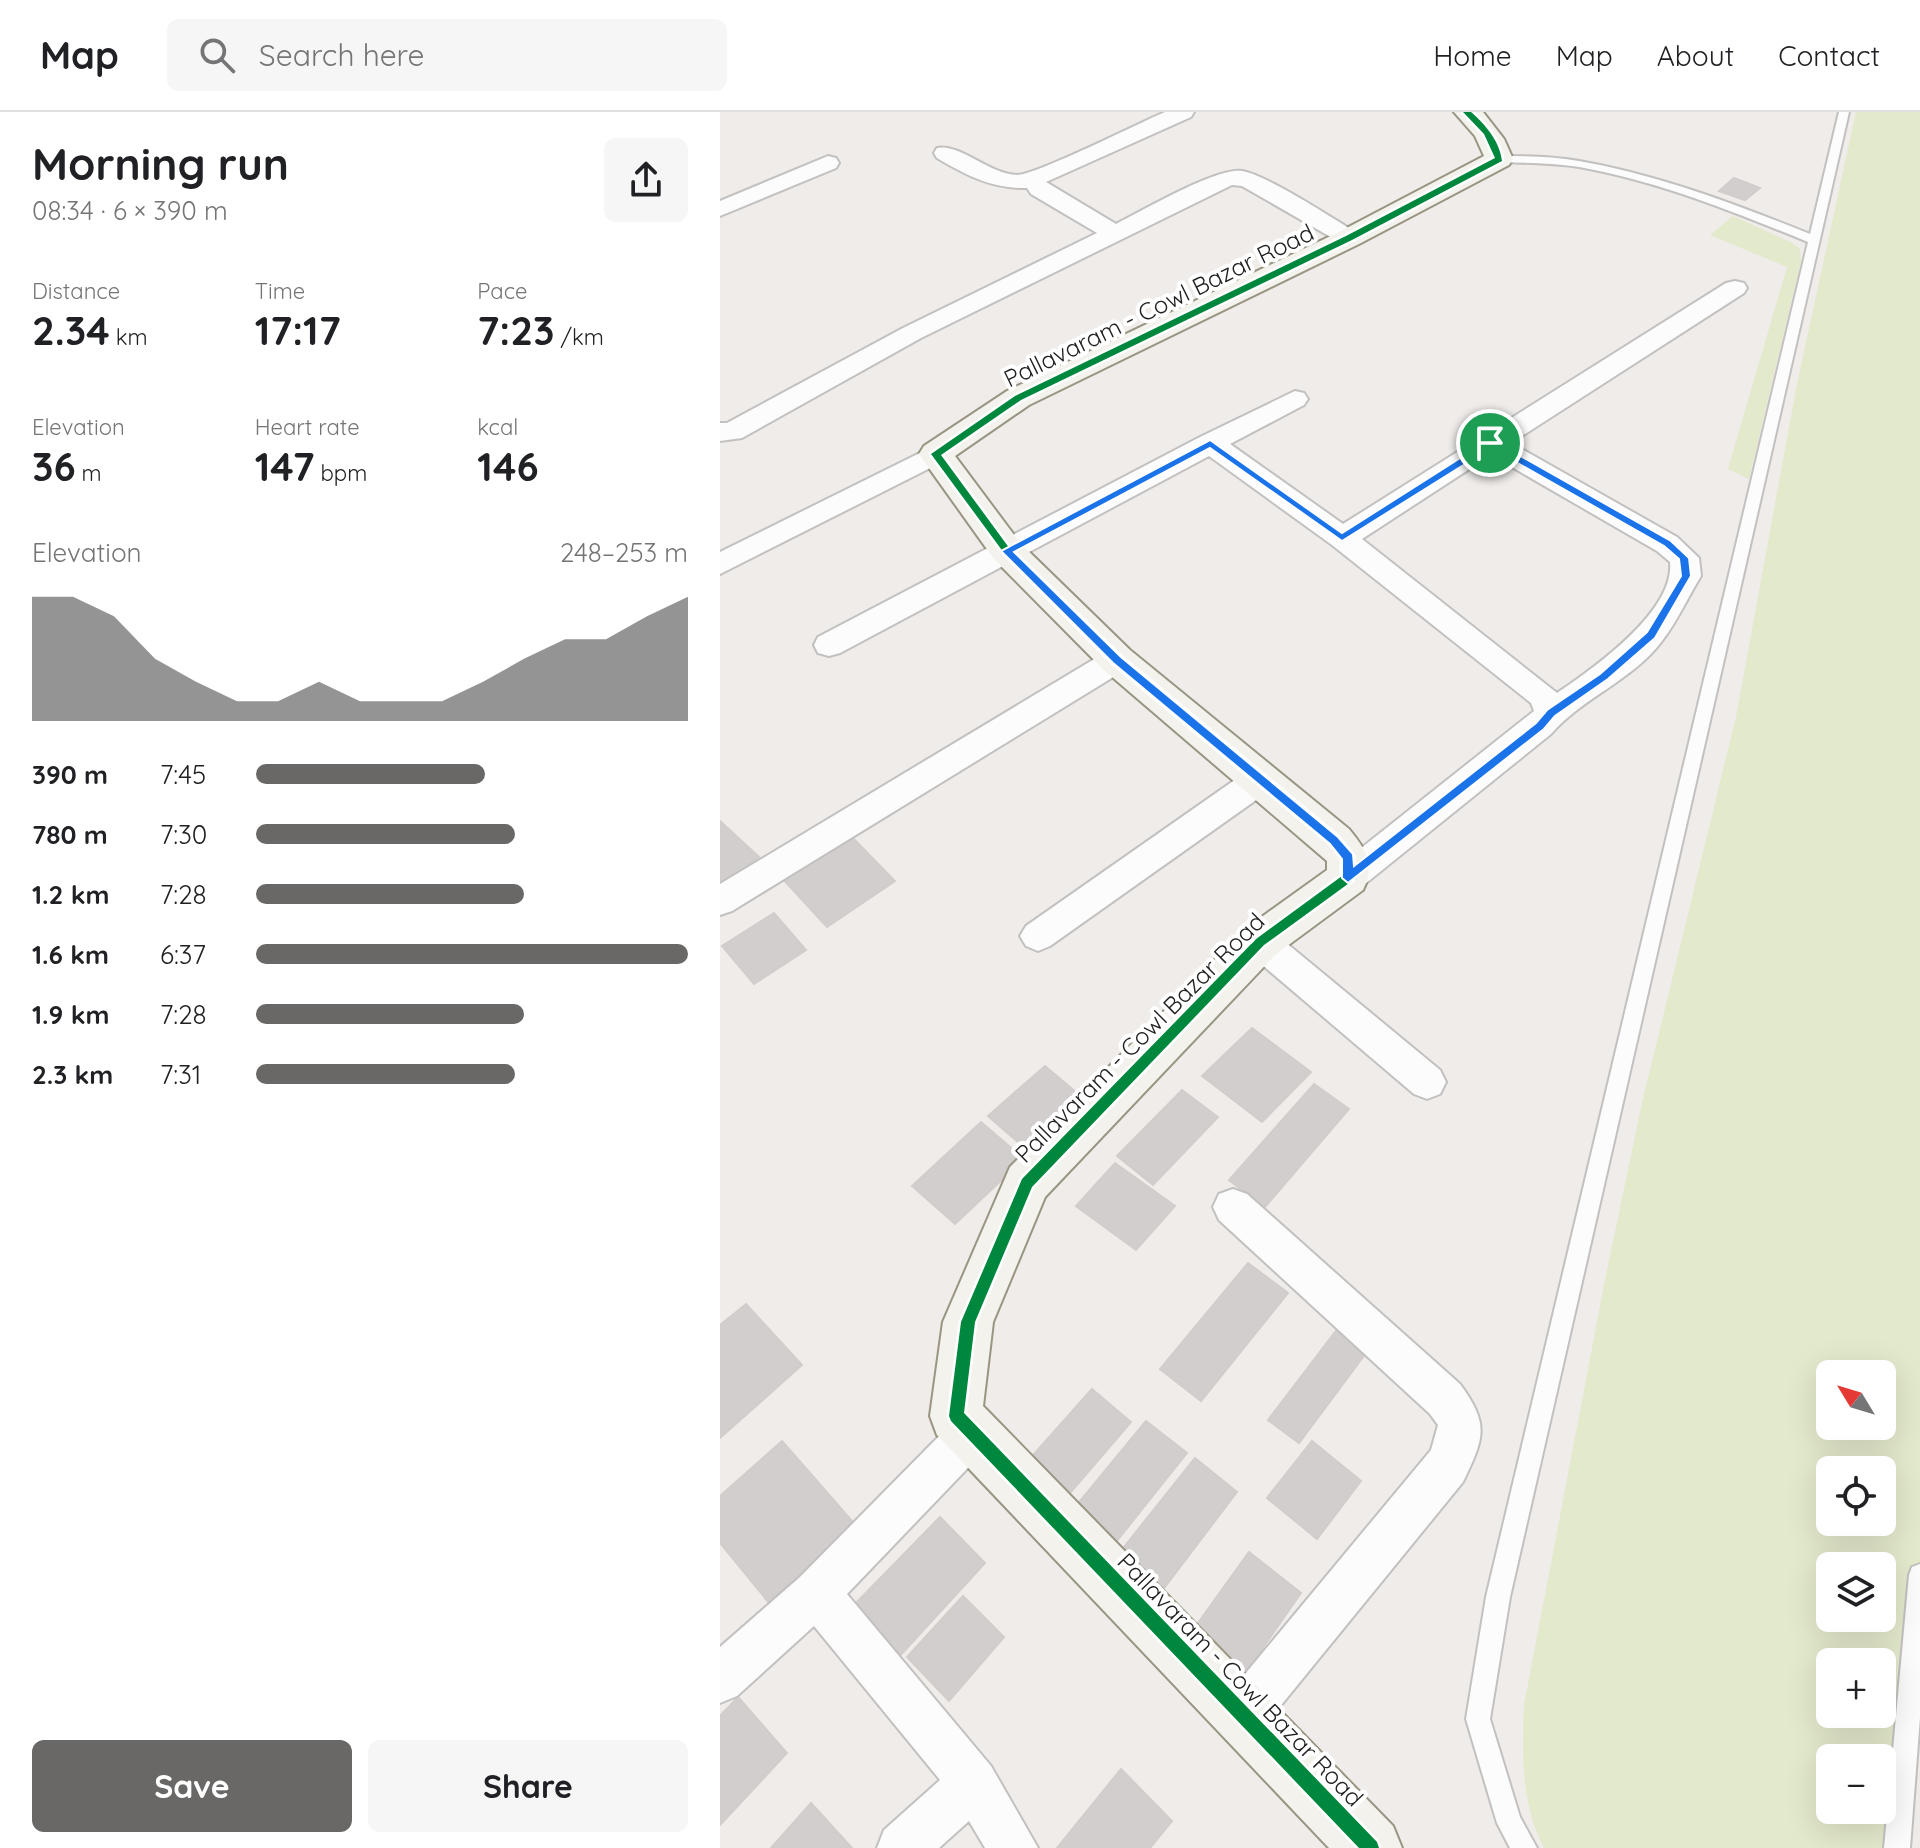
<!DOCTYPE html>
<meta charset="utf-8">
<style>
:root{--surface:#fff;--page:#f6f6f6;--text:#202124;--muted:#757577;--line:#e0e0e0;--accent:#696867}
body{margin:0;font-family:Quicksand,sans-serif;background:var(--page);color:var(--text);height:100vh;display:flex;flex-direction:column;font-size:30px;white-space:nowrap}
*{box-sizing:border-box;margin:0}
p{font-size:26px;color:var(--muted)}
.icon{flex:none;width:44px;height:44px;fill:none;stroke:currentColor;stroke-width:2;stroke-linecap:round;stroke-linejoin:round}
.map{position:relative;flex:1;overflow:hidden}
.sheet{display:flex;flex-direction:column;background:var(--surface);width:720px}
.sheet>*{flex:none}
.needle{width:52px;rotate:308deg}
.fabs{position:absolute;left:1096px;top:1248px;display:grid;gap:16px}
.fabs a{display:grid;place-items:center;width:80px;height:80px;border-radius:12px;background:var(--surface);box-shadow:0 8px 32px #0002;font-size:40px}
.pin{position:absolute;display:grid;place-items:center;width:68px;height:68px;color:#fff;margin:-34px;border:4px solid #fff;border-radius:50%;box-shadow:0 2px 8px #0007}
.round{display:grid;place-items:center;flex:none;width:84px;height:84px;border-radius:12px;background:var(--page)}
.head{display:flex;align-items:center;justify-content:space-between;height:136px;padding:0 32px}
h1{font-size:44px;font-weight:800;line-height:60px}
.stats{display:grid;grid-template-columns:repeat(3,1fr);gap:12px;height:136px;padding:8px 32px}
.stats div{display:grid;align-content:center}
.stats b{font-size:40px;font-weight:800}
.stats small{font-size:22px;font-weight:400}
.stats p{font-size:22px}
.chart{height:224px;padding:16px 32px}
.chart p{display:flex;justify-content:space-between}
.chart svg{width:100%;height:144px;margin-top:8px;fill:var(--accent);opacity:.7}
.cta{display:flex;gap:16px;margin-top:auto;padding:16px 32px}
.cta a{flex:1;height:92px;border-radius:12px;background:var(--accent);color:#fff;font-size:32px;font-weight:800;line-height:92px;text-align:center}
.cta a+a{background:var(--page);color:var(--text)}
ul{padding:0 32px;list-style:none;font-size:26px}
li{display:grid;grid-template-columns:128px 96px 1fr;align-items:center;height:60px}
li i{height:20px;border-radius:10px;background:var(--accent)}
header{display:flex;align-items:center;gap:48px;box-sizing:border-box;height:112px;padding:0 40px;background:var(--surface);border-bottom:2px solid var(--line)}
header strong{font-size:38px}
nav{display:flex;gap:44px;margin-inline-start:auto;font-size:28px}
.search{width:560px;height:72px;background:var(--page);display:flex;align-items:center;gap:20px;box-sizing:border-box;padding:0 28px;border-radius:12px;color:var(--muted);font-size:30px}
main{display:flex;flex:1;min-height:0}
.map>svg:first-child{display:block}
.grass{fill:#e3e9cb;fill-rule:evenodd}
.building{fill:#d2cecd;stroke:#d2cdcb;stroke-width:2}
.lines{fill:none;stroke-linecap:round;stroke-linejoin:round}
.lane-casing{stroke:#c2c1c0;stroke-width:4}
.street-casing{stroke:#c2c1c0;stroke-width:4}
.secondary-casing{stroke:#999583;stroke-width:4}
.lane{fill:#fdfcfc;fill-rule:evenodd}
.street{fill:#fdfcfc;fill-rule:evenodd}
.secondary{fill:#f3f2ed;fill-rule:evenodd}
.cycleway-casing{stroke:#fff;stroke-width:5}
.cycleway{fill:#00873e;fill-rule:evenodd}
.route{fill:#1a73e8;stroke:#fff;stroke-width:2;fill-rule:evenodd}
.labels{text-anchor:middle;stroke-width:8;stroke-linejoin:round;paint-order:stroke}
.street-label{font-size:24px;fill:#212121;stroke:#fff}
</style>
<header>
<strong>Map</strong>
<div class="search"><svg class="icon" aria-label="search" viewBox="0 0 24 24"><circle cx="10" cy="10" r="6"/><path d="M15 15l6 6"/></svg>Search here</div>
<nav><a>Home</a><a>Map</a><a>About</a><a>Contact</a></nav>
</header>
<main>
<section class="sheet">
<div class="head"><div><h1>Morning run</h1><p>08:34 · 6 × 390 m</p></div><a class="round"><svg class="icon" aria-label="share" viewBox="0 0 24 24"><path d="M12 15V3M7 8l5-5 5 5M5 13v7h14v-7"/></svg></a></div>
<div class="stats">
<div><p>Distance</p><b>2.34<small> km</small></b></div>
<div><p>Time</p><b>17:17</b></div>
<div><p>Pace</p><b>7:23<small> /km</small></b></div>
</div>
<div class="stats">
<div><p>Elevation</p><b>36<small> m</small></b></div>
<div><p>Heart rate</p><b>147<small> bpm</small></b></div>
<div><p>kcal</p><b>146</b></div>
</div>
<div class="chart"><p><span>Elevation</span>248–253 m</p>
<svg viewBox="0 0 160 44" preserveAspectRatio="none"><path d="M0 44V6L10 6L20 12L30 25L40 32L50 38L60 38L70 32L80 38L90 38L100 38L110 32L120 25L130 19L140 19L150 12L160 6V44z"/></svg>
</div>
<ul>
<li><b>390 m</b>7:45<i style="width:53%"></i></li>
<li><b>780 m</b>7:30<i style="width:60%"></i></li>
<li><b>1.2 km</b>7:28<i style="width:62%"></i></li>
<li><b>1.6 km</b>6:37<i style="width:100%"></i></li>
<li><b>1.9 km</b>7:28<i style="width:62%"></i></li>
<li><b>2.3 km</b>7:31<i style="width:60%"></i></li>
</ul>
<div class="cta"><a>Save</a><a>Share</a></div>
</section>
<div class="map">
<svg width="1200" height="1736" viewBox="0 0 1200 1736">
<rect width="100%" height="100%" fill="#efecea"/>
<path class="grass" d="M1136,0H1200V1570L1187,1736H824C801,1692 802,1641 804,1593L885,1168L922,991L1016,605L1077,272ZM1110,1262H1162V1314H1110ZM1110,1358H1162V1410H1110ZM1110,1454H1162V1506H1110ZM1110,1550H1162V1602H1110ZM1110,1646H1162V1698H1110Z
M1013,104L1072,131L1080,137L1081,149L1029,367L1008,357L1067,155L990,123Z"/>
<path class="building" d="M1014,66L1040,76L1025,88L999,79Z
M0,709L39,745L0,773Z
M127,720L175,769L107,815L59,763Z
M54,801L86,838L34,872L2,834Z
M532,916L591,960L542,1010L482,964Z
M325,954L370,992L314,1044L268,1004Z
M594,972L629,997L545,1095L509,1068Z
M462,978L498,1005L433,1073L397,1044Z
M261,1010L304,1047L235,1112L192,1074Z
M395,1051L455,1094L416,1138L356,1094Z
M528,1151L568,1181L481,1289L440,1257Z
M26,1192L82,1253L0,1326V1213Z
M622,1211L652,1233L579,1331L548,1308Z
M372,1277L411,1310L338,1395L299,1359Z
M426,1309L467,1341L388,1440L347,1405Z
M62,1329L139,1417L54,1497L0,1431V1384Z
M592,1329L641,1369L597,1427L547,1386Z
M475,1346L517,1380L432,1492L388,1455Z
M220,1405L265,1451L177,1547L131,1496Z
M529,1440L581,1481L517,1573L465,1529Z
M243,1484L284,1525L229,1589L187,1545Z
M18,1585L67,1641L0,1713V1604Z
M401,1657L452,1709L430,1736H337Z
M91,1691L132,1736H51Z"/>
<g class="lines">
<defs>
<path id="lane" d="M1119,0H1129L790,1485L770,1607L800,1705L817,1736H790L777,1711L746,1607L766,1485L1088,130C1014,100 938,69 859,55C833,51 806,51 779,50L773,47L779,44C806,44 833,44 859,49C939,63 1015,92 1090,122Z
M1200,1452V1605L1190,1736H1164L1189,1463L1192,1455Z"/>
<path id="street" d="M445,0H474L471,5L326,70L396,112C422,99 497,55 522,59C547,63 612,106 637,121L641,126L637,131H621L522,74L512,73L201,226L22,326L0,329V311H7L183,216L377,121L311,82L307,76C272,77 246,63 217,46L214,41L217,36C240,31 269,62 297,63C316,63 419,11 445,0Z
M108,44L116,46L119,51L116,56L0,104V89Z
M1015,169L1024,171L1027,176L1024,181L791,331L957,425L979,446L981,464C968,485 957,510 942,529C913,568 862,586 831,622L640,776L628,780L616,776L611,766L616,756L814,599L811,591L612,433L489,344L120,541L109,544L98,541L94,533L98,525L480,325L575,279L584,281L588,287L584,293L510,332L623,412L1006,171ZM771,343L937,439L950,450C955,499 874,556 837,581L642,427Z
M216,333L226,336L230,342L226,348L0,462V440Z
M397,537L408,540L412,548L408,556L12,799L0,803V772L386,540Z
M541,655L553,658L557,667L553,676L330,834L318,839L306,834L300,824L306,814L529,658Z
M540,815L553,820L720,958L726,970L720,982L707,987L694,982L527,840L522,830L527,820Z
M513,1077L527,1082L740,1272C770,1313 764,1326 743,1370L540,1619L523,1626L506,1619L499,1602L506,1585L711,1338L718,1313L710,1302L499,1108L493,1095L499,1082Z
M252,1299L267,1306L274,1321L267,1336L127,1482L271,1654L318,1736H265L249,1709L219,1736H157L164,1718L220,1668L94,1514L17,1584L0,1591V1535L80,1465L237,1306Z"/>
<path id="secondary" d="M734,0H763L784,27L793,47L789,53L639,132L309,293L235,344L300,431L410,538L629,717C645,736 656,753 643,778L555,843L325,1085L273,1210L263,1294L673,1714L682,1736H609L217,1323L210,1304L223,1210L290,1055L525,817L607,758V749L384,558L274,447L199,342L204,334L287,279L619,120L764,44L755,24Z"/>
</defs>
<use href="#lane" class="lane-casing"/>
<use href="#street" class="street-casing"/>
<use href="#secondary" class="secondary-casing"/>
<use href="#lane" class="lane"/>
<use href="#street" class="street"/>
<use href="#secondary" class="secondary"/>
<defs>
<path id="cycleway" d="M743,0H751C766,13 780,30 782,49L632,128L301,288L221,343L290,437L401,545L618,725L634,745L632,769L544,833L312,1075L255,1210L244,1301L657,1730L659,1736H639L231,1309L229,1304L241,1210L302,1067L536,827L622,764V746L610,731L393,551L284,441L211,342L295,284L626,124L775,46L764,22Z"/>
</defs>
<use href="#cycleway" class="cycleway-casing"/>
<use href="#cycleway" class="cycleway"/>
</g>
<path class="route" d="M490,328L622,421L767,329H774L951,429L969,446L971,464L935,526L888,567L835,604L824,617L628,771L622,766V747L610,732L393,551L281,439ZM490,336L622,429L771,336L944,434L959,447L961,464L927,520L880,562L827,598L816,611L634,754L633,742L618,725L401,545L294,440Z"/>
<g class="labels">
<g class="street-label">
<text transform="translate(439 194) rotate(-26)" y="8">Pallavaram - Cowl Bazar Road</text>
<text transform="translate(420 926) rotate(-45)" y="8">Pallavaram - Cowl Bazar Road</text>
<text transform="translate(520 1568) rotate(46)" y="8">Pallavaram - Cowl Bazar Road</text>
</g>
</g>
</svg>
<div class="fabs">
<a><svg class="needle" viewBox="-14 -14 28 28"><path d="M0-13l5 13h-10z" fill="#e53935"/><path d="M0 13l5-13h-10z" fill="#757577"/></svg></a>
<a><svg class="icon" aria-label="locate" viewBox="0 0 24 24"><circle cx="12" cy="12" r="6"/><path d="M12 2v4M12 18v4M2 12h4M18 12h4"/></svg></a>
<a><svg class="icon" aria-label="layers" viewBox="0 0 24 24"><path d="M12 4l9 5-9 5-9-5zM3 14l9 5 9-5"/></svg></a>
<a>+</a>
<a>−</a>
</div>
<div class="pin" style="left:770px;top:331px;background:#1e9e55"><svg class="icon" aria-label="arrive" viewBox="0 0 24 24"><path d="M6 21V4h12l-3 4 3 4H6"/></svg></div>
</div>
</main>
